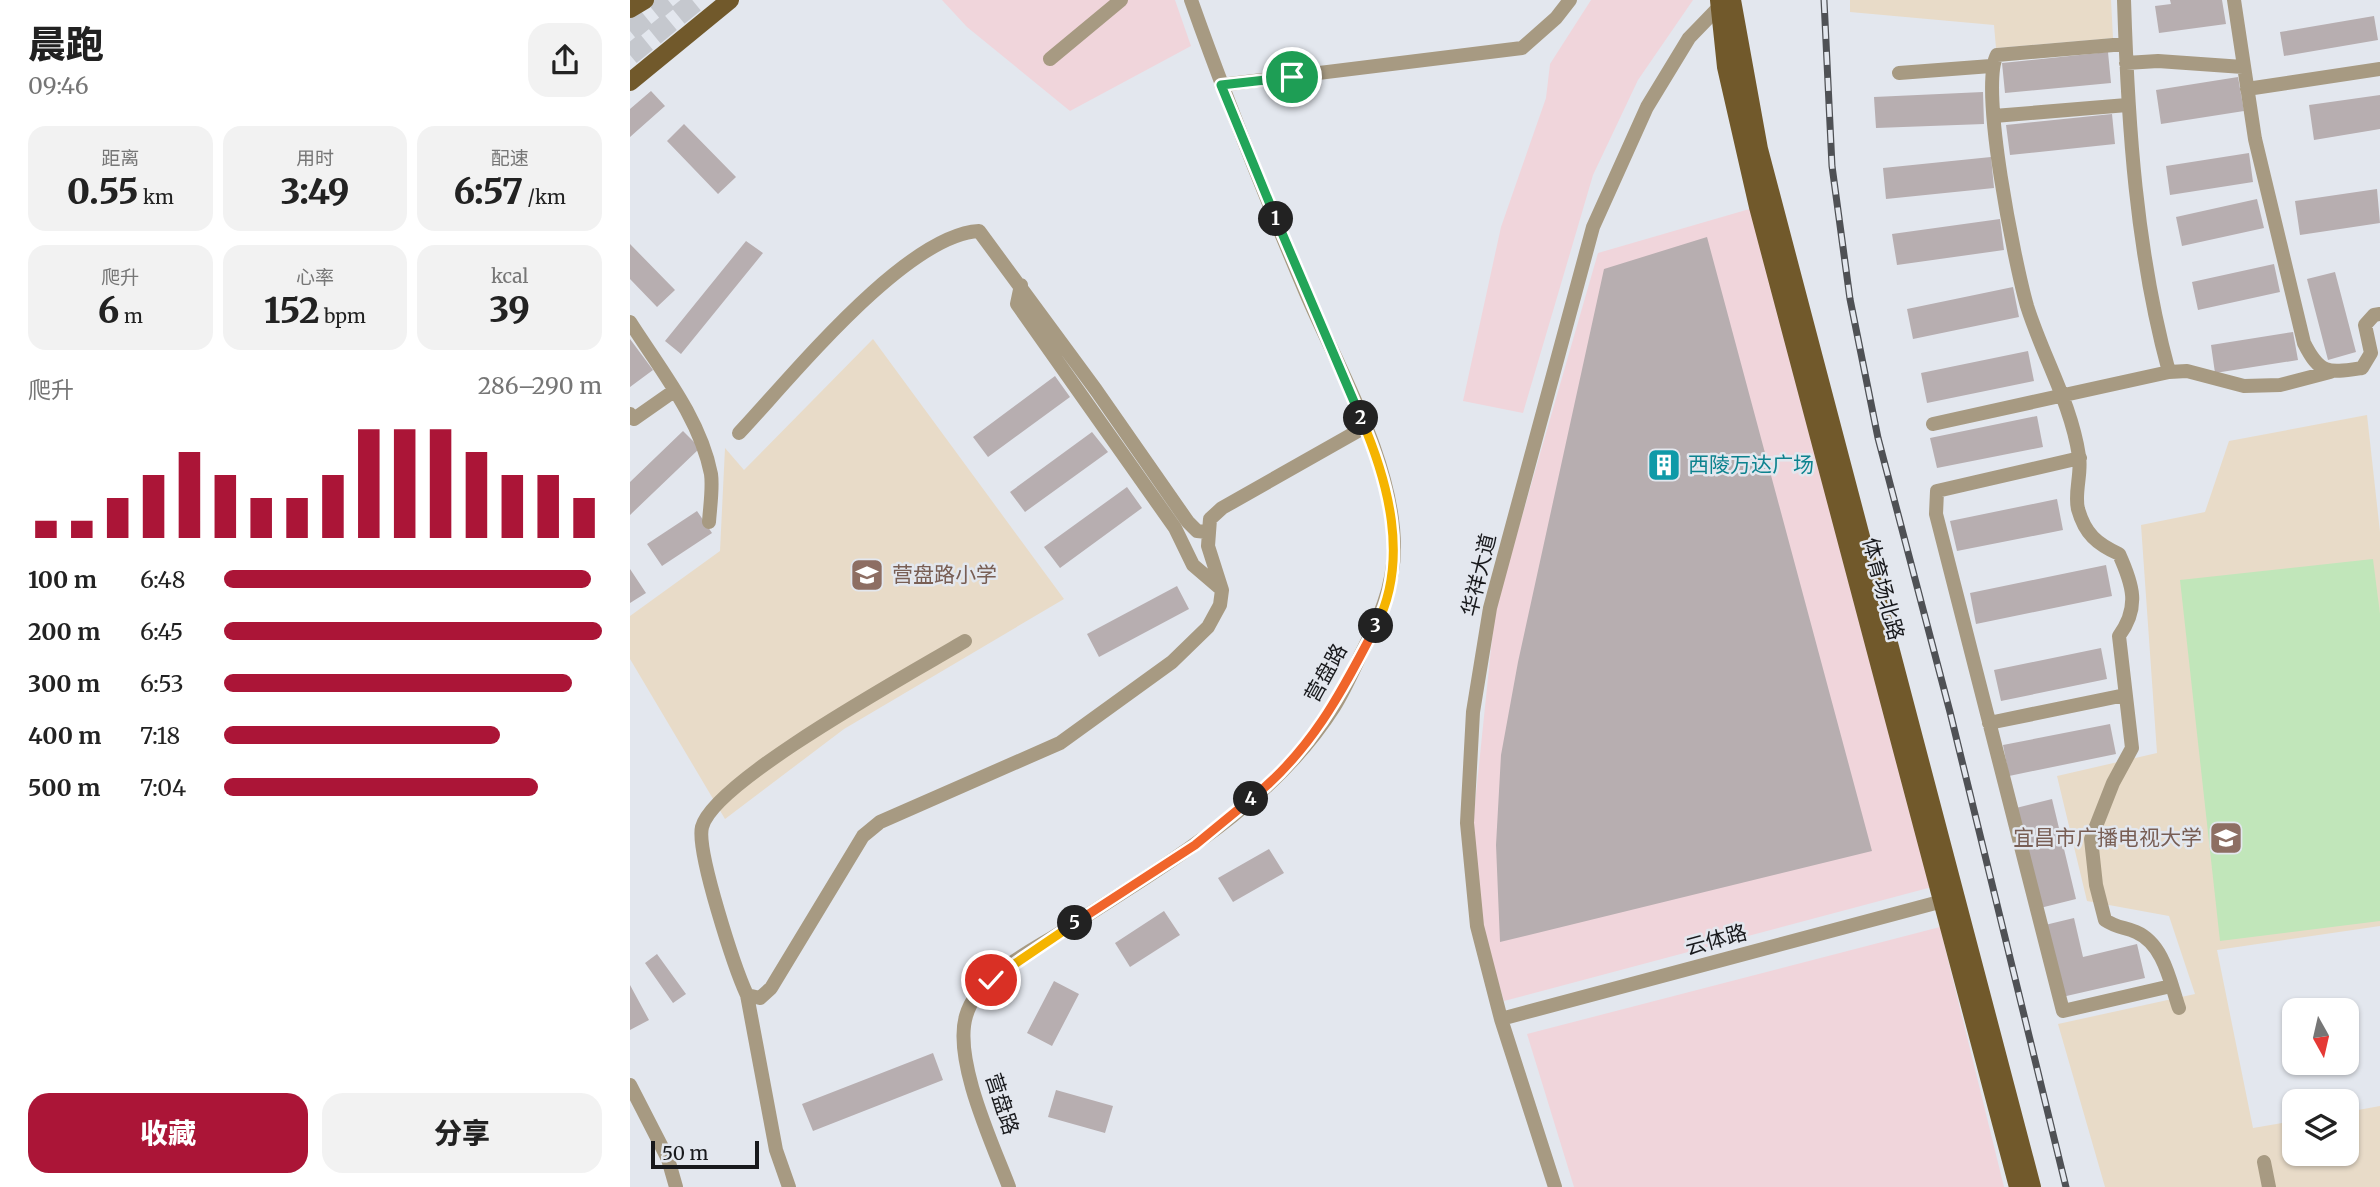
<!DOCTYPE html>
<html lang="zh">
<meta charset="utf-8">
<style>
:root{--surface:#fff;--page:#f2f2f2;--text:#222;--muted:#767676;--accent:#ab1537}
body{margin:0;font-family:Merriweather,"Noto Sans SC",serif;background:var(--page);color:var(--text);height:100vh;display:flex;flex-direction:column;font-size:26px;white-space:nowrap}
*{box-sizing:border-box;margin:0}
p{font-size:23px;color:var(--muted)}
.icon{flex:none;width:38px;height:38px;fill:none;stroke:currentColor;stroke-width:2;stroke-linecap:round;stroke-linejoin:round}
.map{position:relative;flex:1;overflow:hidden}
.sheet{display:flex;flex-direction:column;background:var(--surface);width:630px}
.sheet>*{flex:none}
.needle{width:46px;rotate:172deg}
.controls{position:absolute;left:1652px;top:998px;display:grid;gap:14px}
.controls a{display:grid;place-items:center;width:77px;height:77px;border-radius:14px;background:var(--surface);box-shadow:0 2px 5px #0004;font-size:35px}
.scale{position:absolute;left:21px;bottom:18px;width:108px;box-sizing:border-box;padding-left:7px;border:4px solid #18191c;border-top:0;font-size:19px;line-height:24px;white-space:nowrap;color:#18191c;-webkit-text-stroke:5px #e3e7ee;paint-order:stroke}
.pin{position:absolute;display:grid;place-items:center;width:60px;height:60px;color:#fff;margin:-30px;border:4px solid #fff;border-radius:50%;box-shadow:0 2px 7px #0007}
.km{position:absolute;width:35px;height:35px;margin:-18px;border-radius:50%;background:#222;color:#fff;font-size:19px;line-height:35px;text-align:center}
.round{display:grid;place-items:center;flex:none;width:74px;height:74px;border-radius:21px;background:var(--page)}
.headline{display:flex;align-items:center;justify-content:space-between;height:119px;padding:0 28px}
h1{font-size:38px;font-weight:800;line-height:52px}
.metrics{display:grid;grid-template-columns:repeat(3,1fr);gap:10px;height:119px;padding:7px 28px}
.metrics div{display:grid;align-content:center;border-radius:18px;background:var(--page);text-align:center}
.metrics b{font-size:35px;font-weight:800}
.metrics small{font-size:19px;font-weight:400}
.metrics p{font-size:19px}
.chart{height:196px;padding:14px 28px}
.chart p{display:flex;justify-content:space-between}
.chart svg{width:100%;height:126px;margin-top:7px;stroke:var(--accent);stroke-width:6}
.cta{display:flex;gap:14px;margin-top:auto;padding:14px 28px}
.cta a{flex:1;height:80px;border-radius:21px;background:var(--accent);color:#fff;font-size:28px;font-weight:800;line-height:80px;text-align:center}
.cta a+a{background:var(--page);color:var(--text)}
ul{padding:0 28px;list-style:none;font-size:23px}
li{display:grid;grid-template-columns:112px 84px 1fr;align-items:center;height:52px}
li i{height:18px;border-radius:9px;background:var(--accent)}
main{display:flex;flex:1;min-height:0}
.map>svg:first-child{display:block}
.commercial{fill:#f0d5db}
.education{fill:#e8dbc8}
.green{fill:#c1e6ba}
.building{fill:#b7aeb0}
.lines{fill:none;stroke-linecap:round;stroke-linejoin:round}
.highway-tunnel{stroke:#c5c8ce;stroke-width:21;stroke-dasharray:21 10;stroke-linecap:butt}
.minor{stroke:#a79a82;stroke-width:14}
.major{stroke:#71592b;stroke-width:18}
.rail-casing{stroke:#4f5155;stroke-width:7}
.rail{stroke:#e3e7ee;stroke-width:4.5;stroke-dasharray:13;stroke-linecap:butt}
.split-1-casing{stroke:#fff;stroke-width:14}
.split-2-casing{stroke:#fff;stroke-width:14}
.split-3-casing{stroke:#fff;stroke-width:14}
.split-4-casing{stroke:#fff;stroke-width:14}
.split-5-casing{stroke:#fff;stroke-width:14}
.split-6-casing{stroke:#fff;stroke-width:14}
.split-1{stroke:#22a559;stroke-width:9}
.split-2{stroke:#22a559;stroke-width:9}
.split-3{stroke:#f5b400;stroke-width:9}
.split-4{stroke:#f0652b;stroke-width:9}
.split-5{stroke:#f0652b;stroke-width:9}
.split-6{stroke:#f5b400;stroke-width:9}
.labels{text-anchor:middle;stroke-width:5;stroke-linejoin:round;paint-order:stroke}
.culture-label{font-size:21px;fill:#0d838f;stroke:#e3e7ee;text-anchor:start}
.education-label{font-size:21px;fill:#785e54;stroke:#e3e7ee;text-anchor:start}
.street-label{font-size:21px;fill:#18191c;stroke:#e3e7ee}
</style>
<main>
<section class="sheet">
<div class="headline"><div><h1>晨跑</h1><p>09:46</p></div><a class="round"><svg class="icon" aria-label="share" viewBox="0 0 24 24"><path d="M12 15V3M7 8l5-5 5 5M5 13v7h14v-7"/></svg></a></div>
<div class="metrics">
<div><p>距离</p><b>0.55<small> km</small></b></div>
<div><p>用时</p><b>3:49</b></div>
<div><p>配速</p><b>6:57<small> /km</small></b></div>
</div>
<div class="metrics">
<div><p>爬升</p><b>6<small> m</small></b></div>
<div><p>心率</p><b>152<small> bpm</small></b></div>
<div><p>kcal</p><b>39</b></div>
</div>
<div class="chart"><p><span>爬升</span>286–290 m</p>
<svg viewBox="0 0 160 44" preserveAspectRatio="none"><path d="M5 44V38M15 44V38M25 44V30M35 44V22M45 44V14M55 44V22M65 44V30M75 44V30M85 44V22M95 44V6M105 44V6M115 44V6M125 44V14M135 44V22M145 44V22M155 44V30"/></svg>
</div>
<ul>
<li><b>100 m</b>6:48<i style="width:97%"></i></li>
<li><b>200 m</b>6:45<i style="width:100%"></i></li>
<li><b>300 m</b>6:53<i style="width:92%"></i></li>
<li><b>400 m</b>7:18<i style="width:73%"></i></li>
<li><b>500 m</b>7:04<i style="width:83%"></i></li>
</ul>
<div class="cta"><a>收藏</a><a>分享</a></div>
</section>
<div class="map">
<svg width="1750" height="1187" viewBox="0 0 1750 1187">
<rect width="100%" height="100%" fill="#e3e7ee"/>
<path class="commercial" d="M312,0H545L561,46L440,111L337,27Z
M961,0H1063L1008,80L963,175L893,413L833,401L871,227L916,98L920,64Z
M1123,208L1302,887L874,1001L851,925L843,823L865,610L968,253Z
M1310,927L1374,1187H944L897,1034Z"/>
<path class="education" d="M1220,0H1481L1483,38L1366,48L1364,25L1220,12Z
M243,339L434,599L214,729L95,819L0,659V616L90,551L95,448L114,470Z
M1737,415L1750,532V926L1587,950L1623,1128L1664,1121V1153H1717V1112L1750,1106V1187H1475L1428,1024L1565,994L1539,916L1457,901L1427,776L1527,753L1511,525L1575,512L1599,441Z"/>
<path class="green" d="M1743,559L1750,614V921L1590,941L1550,580Z"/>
<path class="building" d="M1540,0H1592L1596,24L1529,33L1525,6L1541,4Z
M1744,16L1748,40L1654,56L1650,32Z
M1478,52L1481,83L1375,93L1372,63Z
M1608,77L1614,111L1531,124L1526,90Z
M21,91L35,106L0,137V109Z
M1353,92L1354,124L1246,128L1244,97Z
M1750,95V129L1684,140L1679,105Z
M1482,114L1485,144L1380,155L1376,125Z
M54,124L106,177L88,194L37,141Z
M1619,153L1623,182L1540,195L1536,166Z
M1361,157L1364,188L1256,199L1253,168Z
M1747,189L1750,223L1670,235L1665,201Z
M1627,199L1634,228L1552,246L1546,217Z
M1370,219L1374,250L1267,265L1262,234Z
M1077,237L1242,851L870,942L866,845L871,755L888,662L974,269Z
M116,241L133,253L51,354L35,341Z
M0,244L45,290L27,307L0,279Z
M1644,264L1650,292L1568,310L1562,282Z
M1705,272L1726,352L1698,360L1677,279Z
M1383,287L1389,317L1283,339L1277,309Z
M1663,332L1668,360L1585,373L1581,345Z
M0,339L23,370L0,387Z
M1398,351L1404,381L1297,403L1291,373Z
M425,376L440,397L358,457L343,437Z
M1407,416L1413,447L1307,468L1300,438Z
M53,431L70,448L0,515V482Z
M462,432L478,452L395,512L380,492Z
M497,487L512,508L430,568L414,547Z
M1427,499L1433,530L1327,551L1320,521Z
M67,511L82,533L32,566L17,544Z
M1476,565L1482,596L1346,624L1340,593Z
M0,569L16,593L0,603Z
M547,586L559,609L469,657L457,634Z
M1471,648L1477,679L1371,701L1364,670Z
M1480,724L1486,754L1379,776L1373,745Z
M1422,799L1446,899L1410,908L1386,808Z
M639,849L654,873L603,902L588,878Z
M534,911L550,935L500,967L485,943Z
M1444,918L1453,957L1507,944L1515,978L1432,997L1415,925Z
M27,954L56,994L43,1003L15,963Z
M424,981L449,994L422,1046L397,1033Z
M0,985L19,1020L0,1030Z
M303,1053L313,1080L183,1131L172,1104Z
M426,1090L483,1106L475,1133L418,1117Z"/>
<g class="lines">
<path class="highway-tunnel" d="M0,31L38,0
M0,55L67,0"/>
<path class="minor" d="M1494,0C1498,125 1506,251 1539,372
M1604,0L1625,139L1674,343C1690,375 1698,373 1732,368L1741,353L1735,325L1744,315L1750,314
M1495,44L1367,55C1349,87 1385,264 1397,306C1413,357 1441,403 1449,456C1452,473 1444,493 1448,509C1455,534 1467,544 1489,554C1503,585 1510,607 1489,636L1502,748L1483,783L1461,839L1466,885L1475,920C1487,928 1494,927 1506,932C1534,944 1540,982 1549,1008
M420,59L491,0
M1496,63L1528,61L1613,67
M1269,73L1361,66
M591,85L892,48L926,18L940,0
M1617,89L1750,69
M1364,116L1497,105
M391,285L387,304L545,528L563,565L591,589
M0,322C30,369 70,418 81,474C83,488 80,507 79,522
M0,414L4,419L44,391
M1303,424L1539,372L1557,371L1614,386L1650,385L1700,372
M109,433C160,379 275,235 349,231L466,390L558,522L567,531L577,532
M1450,458L1307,491L1306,514L1433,1011L1541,986
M335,641C287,670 84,780 72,827C66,851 105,969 117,995L130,998L141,988L233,836L250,822L430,743L542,662L578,627L590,605L592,590L578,546L580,519L592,508L735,427
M1359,723L1495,695
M117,995L146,1150L159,1187
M871,1019L1313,901
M0,1085L38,1159L46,1187
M1634,1162L1639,1187
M379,1187C363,1145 323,1060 336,1016C348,974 403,951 436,929C532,866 641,806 704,707C714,691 722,673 730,656C748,622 764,587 764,548C764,463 709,370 676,293C635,196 596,99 561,0
M925,1187L871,1019L847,926L837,823L843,712L860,608L963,227L1017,107L1059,38L1089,7"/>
<path class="major" d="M1089,0L1096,67L1128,207L1388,1187
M1102,0L1129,149L1402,1187
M0,9L15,0
M0,82L100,0"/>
<defs>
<path id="rail" d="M1194,0L1202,166L1220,299L1248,438L1320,712L1436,1187"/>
</defs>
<use href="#rail" class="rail-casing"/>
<use href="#rail" class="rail"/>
</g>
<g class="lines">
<defs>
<path id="split-1" d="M646,219L591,85L662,77"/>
<path id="split-2" d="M646,219L731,418"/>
<path id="split-3" d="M731,418C758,481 780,560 746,626"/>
<path id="split-4" d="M621,799C682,750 711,693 746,626"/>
<path id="split-5" d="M445,923L565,845L621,799"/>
<path id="split-6" d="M361,980L445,923"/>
</defs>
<use href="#split-1" class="split-1-casing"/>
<use href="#split-2" class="split-2-casing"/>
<use href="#split-3" class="split-3-casing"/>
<use href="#split-4" class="split-4-casing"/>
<use href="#split-5" class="split-5-casing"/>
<use href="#split-6" class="split-6-casing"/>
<use href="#split-1" class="split-1"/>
<use href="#split-2" class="split-2"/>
<use href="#split-3" class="split-3"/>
<use href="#split-4" class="split-4"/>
<use href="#split-5" class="split-5"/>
<use href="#split-6" class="split-6"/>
</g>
<defs>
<symbol id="building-square" viewBox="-11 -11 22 22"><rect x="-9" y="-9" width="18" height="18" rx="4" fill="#0f9aa8" stroke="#e3e7ee"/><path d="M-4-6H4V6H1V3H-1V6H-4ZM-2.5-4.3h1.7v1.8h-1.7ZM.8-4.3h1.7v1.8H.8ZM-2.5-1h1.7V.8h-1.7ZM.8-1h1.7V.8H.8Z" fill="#fff"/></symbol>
<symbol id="school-square" viewBox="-11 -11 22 22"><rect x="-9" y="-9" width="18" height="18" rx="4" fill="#8d6e63" stroke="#e3e7ee"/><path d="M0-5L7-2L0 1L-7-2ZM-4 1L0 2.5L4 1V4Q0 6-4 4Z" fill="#fff"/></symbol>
</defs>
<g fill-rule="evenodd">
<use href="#building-square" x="1015" y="446" width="38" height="38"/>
<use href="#school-square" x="218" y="556" width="38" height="38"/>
<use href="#school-square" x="1577" y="819" width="38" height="38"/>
</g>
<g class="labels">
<g class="culture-label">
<text x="1058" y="472">西陵万达广场</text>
</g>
<g class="education-label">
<text x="262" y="582">营盘路小学</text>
<text x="1572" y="845" text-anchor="end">宜昌市广播电视大学</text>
</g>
<g class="street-label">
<text transform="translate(849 575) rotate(-76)" y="7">华祥大道</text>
<text transform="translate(1253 589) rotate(75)" y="7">体育场北路</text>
<text transform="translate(696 673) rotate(-61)" y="7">营盘路</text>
<text transform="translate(1086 940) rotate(-15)" y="7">云体路</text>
<text transform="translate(372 1104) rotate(72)" y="7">营盘路</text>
</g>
</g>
</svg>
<div class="controls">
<a><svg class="needle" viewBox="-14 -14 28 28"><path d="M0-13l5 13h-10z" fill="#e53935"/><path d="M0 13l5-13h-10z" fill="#767676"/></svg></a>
<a><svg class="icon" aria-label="layers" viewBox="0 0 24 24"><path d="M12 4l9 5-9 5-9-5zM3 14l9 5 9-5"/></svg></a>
</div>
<div class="scale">50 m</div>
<div class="pin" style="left:662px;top:77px;background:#1e9e55"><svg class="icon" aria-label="arrive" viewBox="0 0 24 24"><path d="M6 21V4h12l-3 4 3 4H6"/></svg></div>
<div class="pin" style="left:361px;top:980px;background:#d93025"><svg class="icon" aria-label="check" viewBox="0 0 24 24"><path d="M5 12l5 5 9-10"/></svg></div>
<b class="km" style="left:646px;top:219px">1</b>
<b class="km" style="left:731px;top:418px">2</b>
<b class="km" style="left:746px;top:626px">3</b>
<b class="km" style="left:621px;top:799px">4</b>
<b class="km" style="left:445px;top:923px">5</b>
</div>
</main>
